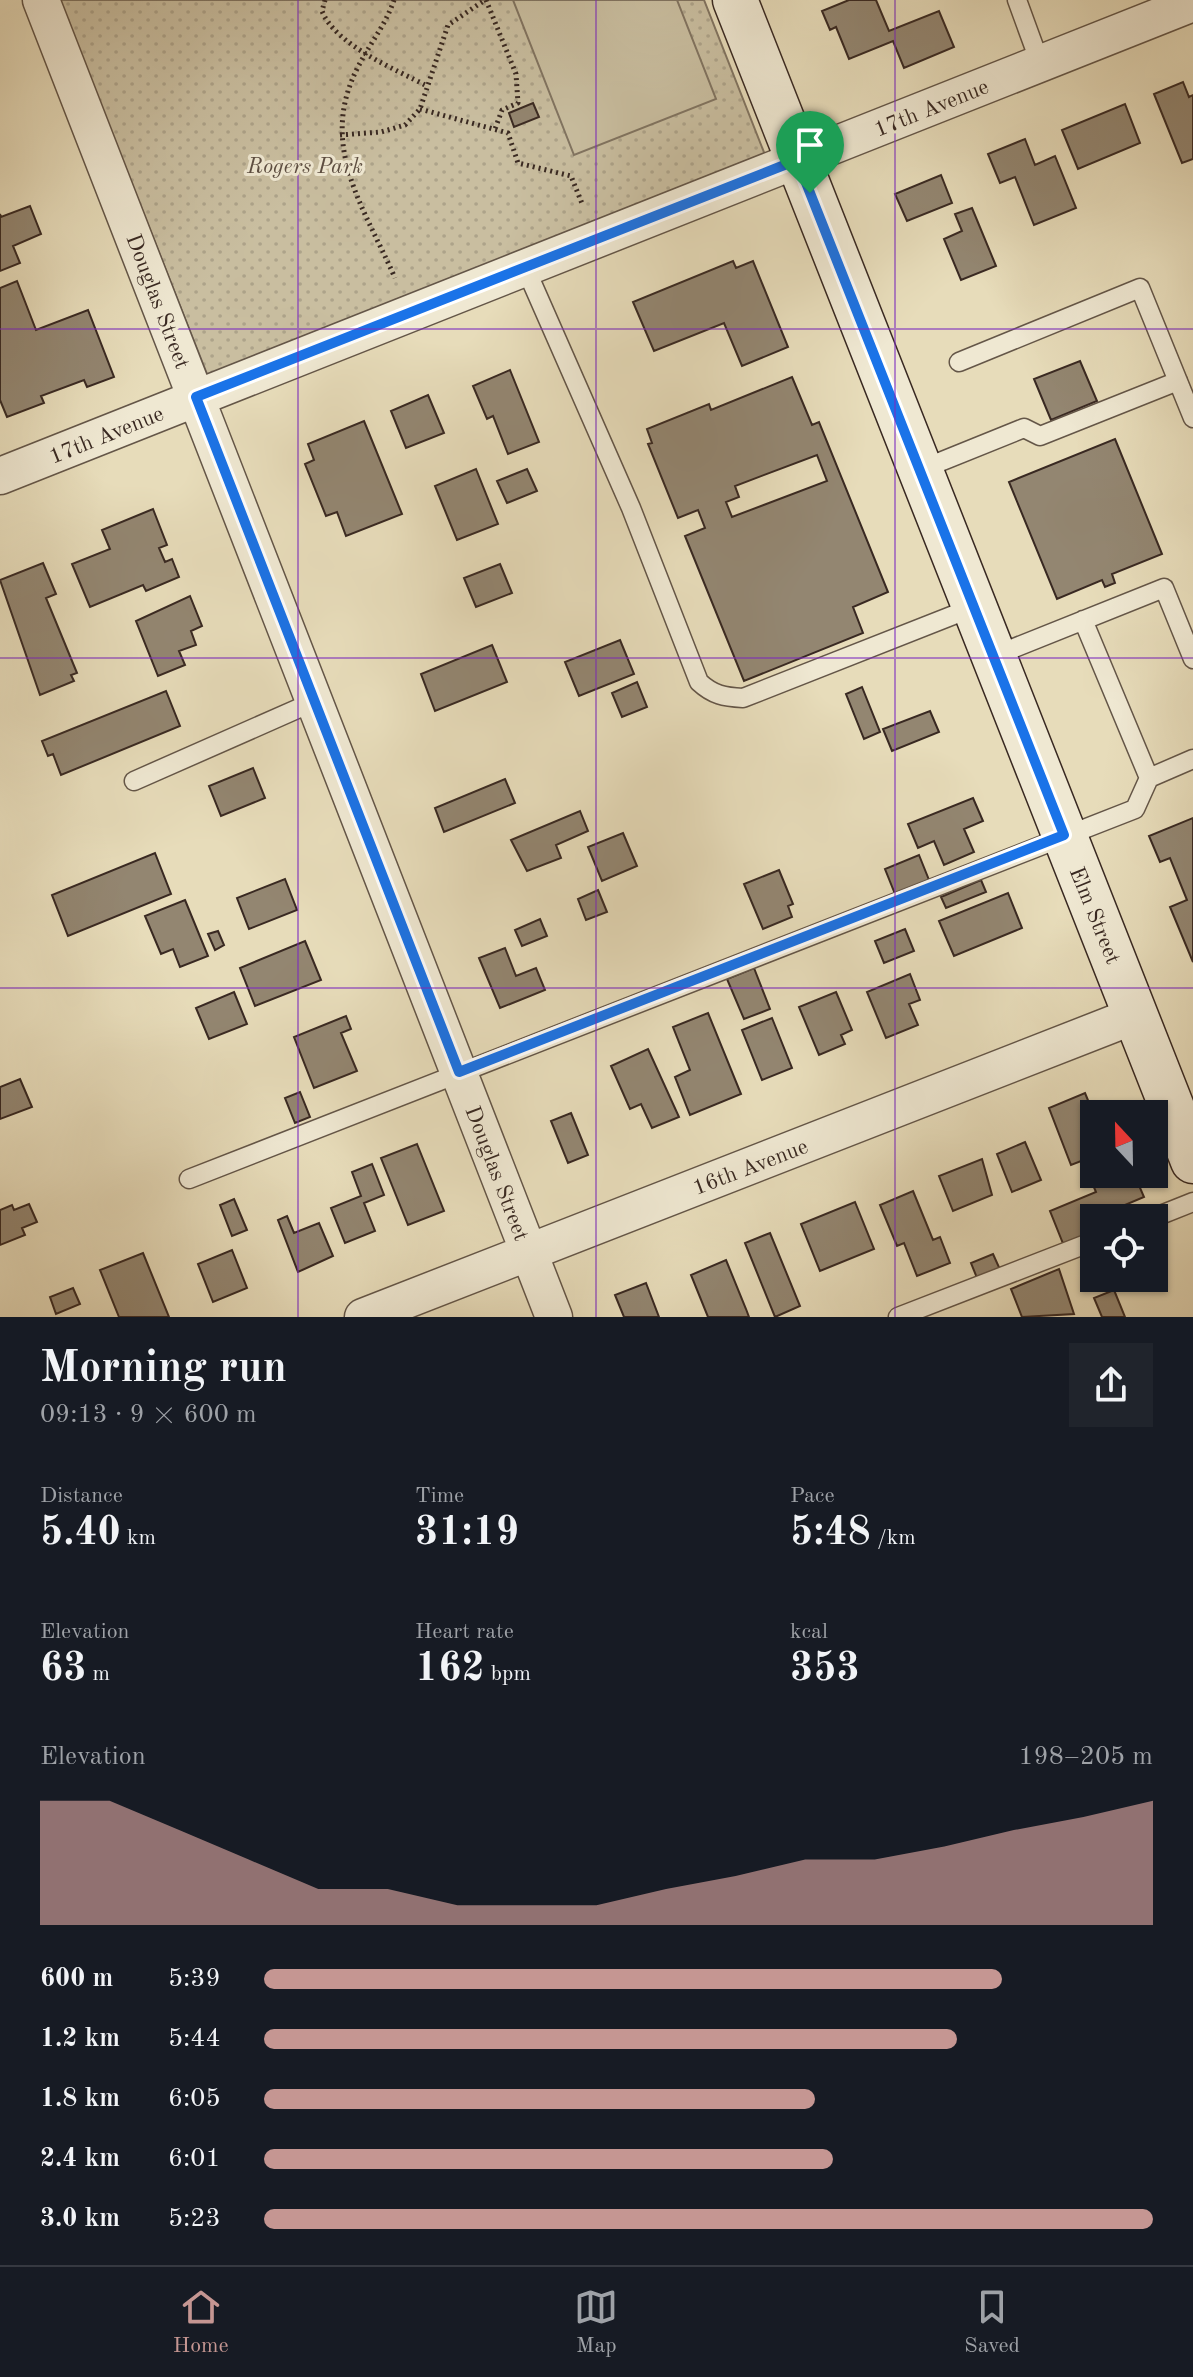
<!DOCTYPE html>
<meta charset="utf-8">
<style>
:root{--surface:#171b24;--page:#20242c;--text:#f1f3f6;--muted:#9ea1a6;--line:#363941;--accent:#c59692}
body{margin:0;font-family:"Old Standard TT",serif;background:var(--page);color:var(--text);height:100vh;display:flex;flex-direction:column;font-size:30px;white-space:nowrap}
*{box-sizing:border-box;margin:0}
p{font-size:26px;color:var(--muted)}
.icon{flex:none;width:44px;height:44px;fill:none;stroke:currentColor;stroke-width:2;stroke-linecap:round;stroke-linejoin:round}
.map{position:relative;height:1317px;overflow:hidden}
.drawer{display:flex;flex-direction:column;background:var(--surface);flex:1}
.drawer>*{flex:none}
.needle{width:52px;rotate:338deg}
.controls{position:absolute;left:1080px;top:1100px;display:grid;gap:16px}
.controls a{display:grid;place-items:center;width:88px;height:88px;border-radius:0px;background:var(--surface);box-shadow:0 2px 6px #0004;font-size:40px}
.pin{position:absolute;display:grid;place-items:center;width:68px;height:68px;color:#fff;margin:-82px -34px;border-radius:50% 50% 50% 0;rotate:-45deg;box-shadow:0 0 8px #0007}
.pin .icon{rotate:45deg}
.round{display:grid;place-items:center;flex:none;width:84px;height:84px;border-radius:0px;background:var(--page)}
.overview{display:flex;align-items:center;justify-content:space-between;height:136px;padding:0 40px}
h1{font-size:44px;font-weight:700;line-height:60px}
.metrics{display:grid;grid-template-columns:repeat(3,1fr);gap:12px;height:136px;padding:8px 40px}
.metrics div{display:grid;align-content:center}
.metrics b{font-size:40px;font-weight:700}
.metrics small{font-size:22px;font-weight:400}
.metrics p{font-size:22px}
.chart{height:224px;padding:16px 40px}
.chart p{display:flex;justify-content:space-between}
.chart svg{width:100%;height:144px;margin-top:8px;fill:var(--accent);opacity:.7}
ul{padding:0 40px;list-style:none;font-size:26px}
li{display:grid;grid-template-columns:128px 96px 1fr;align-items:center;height:60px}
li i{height:20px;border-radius:10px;background:var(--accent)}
.tabs{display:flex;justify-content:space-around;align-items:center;height:112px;border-top:2px solid var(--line);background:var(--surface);font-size:22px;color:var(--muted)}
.tabs a{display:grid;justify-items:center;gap:4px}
.tabs .active{color:var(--accent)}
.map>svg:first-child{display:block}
.park{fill:url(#park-dots);stroke:#817461;stroke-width:2}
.garden{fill:#c9bea0;stroke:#817461;stroke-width:2}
.building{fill:#938671;stroke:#392922;stroke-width:2;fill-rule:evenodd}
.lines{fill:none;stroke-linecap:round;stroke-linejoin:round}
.lane-casing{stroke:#645648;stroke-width:21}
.street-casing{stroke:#645648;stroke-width:39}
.secondary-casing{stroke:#392922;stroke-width:47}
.path{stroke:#392922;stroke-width:5;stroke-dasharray:2 4;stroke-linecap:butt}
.lane{stroke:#efe8d2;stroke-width:18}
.street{stroke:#efe8d2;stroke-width:36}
.secondary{stroke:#efe8d2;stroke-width:44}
.route-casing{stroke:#fff;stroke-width:16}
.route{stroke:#1a73e8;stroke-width:10}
.grid{fill:none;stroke:#7b2cbf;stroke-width:2;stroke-opacity:0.55}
.labels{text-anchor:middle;stroke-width:6;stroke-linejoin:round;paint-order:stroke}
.street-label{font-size:22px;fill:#392922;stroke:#efe8d2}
.park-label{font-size:22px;font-style:italic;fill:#5d4e42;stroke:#efe8d2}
</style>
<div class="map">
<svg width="1193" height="1317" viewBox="0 0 1193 1317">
<defs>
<pattern id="park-dots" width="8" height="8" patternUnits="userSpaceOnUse" patternTransform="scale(2)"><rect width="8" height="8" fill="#c9bea0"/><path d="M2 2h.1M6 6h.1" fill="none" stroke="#ada38a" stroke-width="1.8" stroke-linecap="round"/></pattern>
</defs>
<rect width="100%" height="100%" fill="#e7dcba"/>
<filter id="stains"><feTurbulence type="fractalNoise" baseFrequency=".0025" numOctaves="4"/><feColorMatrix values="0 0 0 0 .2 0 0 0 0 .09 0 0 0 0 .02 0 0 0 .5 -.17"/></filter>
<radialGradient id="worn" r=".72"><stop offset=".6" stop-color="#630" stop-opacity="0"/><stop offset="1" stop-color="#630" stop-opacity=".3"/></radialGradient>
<path class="park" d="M59,0H704L767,160L209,379Z"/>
<path class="garden" d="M513,0H677L716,99L574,155Z"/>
<path class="building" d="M849,0H876L889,31L939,11L954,47L904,68L893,41L849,59L836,27L830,30L822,11Z
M1183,82L1189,97L1193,95V159L1182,163L1154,94Z
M533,103L539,117L514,127L509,113Z
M1125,104L1140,143L1078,169L1062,130Z
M1025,139L1035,165L1055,156L1076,208L1034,225L1015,177L1000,183L988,154Z
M941,175L952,203L907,221L895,194Z
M30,206L41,234L13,246L20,263L0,271V214L1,217Z
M972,208L996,266L961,280L944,239L962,231L955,214Z
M733,261L736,268L753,261L788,347L742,366L724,323L654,351L633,302Z
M17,281L36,330L88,310L114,377L87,387L84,380L41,396L44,403L7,417L0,400V288Z
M1080,361L1097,401L1051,420L1034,379Z
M510,370L539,442L508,454L493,416L487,419L473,386Z
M792,377L812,425L819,422L888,592L853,607L863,633L744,681L685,536L705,528L698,510L678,518L648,444L652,443L647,429L709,404L711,410ZM817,455L827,481L732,517L726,502L739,497L735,486Z
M428,395L444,433L406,448L391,411Z
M364,421L402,514L346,536L337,512L326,516L305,464L314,460L308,444Z
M1115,439L1162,554L1112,574L1115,583L1105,587L1102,580L1057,599L1009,482Z
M476,469L498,524L457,540L435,486Z
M527,469L537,491L507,503L497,481Z
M153,509L167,545L159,548L165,562L172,559L179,577L146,591L143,585L90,607L72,564L110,549L102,530Z
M43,563L56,594L46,598L77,673L71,675L74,681L40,695L0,580Z
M500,564L512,593L476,607L464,578Z
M190,596L202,626L191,631L196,645L179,651L185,665L158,676L136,621Z
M620,640L634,674L579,696L565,662Z
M492,645L507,682L435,711L421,674Z
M637,682L647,707L622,717L612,693Z
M862,687L880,732L864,739L846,694Z
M166,691L180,726L61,775L53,754L48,756L42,741Z
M930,711L939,732L892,751L883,729Z
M253,768L265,798L221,816L209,786Z
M505,779L515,803L444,832L435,808Z
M973,798L983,821L964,829L974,852L944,865L934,841L918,848L908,824Z
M580,811L588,831L556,845L561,858L527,871L511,840Z
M1193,818V962L1170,907L1187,900L1170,858L1160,862L1149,836Z
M623,833L637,866L602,881L588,847Z
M155,853L171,894L68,936L52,895Z
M919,855L929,880L895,894L885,869Z
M779,870L793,904L788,906L792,917L763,929L744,884Z
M285,879L297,910L249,929L237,898Z
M981,880L986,892L946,908L941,897Z
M598,890L607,912L586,920L578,899Z
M1008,893L1022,928L954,956L939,921Z
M185,900L208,956L180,967L173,949L161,954L145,916Z
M540,919L547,936L522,946L515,930Z
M905,929L914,951L884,963L875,941Z
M218,931L224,945L215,950L208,934Z
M305,941L321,980L255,1006L240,968Z
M505,948L516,976L536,968L545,990L500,1008L479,958Z
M754,968L770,1009L744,1019L727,979Z
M910,974L920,1000L909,1004L918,1025L886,1038L867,992Z
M234,992L247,1024L209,1039L196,1008Z
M836,992L852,1030L841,1035L845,1044L819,1055L799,1007Z
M708,1013L741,1094L690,1115L675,1077L690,1070L673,1027Z
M346,1016L351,1029L341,1033L357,1071L314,1088L294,1037Z
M772,1018L792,1068L762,1080L742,1030Z
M648,1049L679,1117L652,1128L641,1104L630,1109L611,1066Z
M20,1079L32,1107L0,1119V1087Z
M300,1092L310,1117L295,1123L285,1098Z
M1085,1093L1094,1115V1156L1071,1165L1049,1108Z
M571,1113L588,1155L568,1163L551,1121Z
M1025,1142L1041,1180L1012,1192L997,1154Z
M417,1144L444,1211L408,1225L381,1158Z
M982,1159L992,1195L953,1211L939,1176Z
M372,1164L384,1195L364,1203L375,1231L345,1243L331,1208L361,1196L352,1172Z
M1121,1174H1134L1144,1197L1113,1210L1117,1218H1094V1234L1064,1246L1050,1211L1096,1192L1093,1185Z
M913,1191L933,1240L940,1237L950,1263L917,1276L904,1243L897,1246L880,1205Z
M234,1199L247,1230L232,1236L220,1205Z
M855,1202L874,1249L820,1271L801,1224Z
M29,1204L37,1222L22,1228L25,1235L0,1245V1210L12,1205L14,1210Z
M287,1216L294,1233L319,1223L333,1256L298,1272L278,1220Z
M770,1233L800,1306L775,1317L745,1243Z
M232,1250L247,1288L213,1302L198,1264Z
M143,1253L169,1317H119L100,1270Z
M993,1254L1002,1274L979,1283L971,1263Z
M726,1260L746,1309L749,1317H708L691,1275Z
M1059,1269L1074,1314L1022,1317L1011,1289Z
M646,1283L659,1317H624L615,1295Z
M73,1288L80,1304L56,1314L50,1297Z
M1114,1290L1125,1317H1102L1094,1298Z"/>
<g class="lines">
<defs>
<path id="lane" d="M1017,0L1040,63
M525,267L631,508L699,682C713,695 724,697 743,698L974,607
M959,362L1140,288L1193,418
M920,470L1024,428L1040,436L1178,381
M1083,620L1149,778L1193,759
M994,656L1164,588L1193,659
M134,781L313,702
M189,1179L1135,809L1149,778
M1153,1218L1193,1202
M898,1317L1094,1241"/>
<path id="street" d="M41,0L554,1317
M0,476L1193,3
M363,1317L1136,1015"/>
<path id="secondary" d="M735,0L1193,1161"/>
</defs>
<use href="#lane" class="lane-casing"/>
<use href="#street" class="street-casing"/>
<use href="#secondary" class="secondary-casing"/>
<path class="path" d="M325,0L322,11C335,45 397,70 427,86
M394,0C386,24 371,42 359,65C317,144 363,205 395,278
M486,0L516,74L518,103L502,110L495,129
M420,109L508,133L518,163L571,176L583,206
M340,135L381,132L405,125L420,109L448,25L485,0"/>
<use href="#lane" class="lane"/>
<use href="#street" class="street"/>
<use href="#secondary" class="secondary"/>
</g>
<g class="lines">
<defs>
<path id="route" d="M797,160L1064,835L459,1072L196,397Z"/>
</defs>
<use href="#route" class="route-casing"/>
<use href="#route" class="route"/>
</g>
<path class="grid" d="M298,0V1317M596,0V1317M895,0V1317M0,329H1193M0,658H1193M0,988H1193"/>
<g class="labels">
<g class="street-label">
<text transform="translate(931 107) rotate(-22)" y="8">17th Avenue</text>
<text transform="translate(159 301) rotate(69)" y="8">Douglas Street</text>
<text transform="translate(106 434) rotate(-22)" y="8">17th Avenue</text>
<text transform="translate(1096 915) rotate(68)" y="8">Elm Street</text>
<text transform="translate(750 1166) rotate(-21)" y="8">16th Avenue</text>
<text transform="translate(498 1173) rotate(69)" y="8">Douglas Street</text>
</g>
<g class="park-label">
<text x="305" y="173">Rogers Park</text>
</g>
</g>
<rect width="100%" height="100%" filter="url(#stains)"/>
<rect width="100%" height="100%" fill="url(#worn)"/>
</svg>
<div class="controls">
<a><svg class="needle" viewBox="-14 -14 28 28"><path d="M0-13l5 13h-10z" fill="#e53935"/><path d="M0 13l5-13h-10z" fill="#9ea1a6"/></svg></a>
<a><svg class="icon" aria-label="locate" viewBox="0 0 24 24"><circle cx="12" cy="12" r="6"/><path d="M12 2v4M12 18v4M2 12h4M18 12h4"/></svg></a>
</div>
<div class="pin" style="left:810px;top:193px;background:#1e9e55"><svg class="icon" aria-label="arrive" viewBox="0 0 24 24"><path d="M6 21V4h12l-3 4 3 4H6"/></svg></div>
</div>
<section class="drawer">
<div class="overview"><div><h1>Morning run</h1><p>09:13 · 9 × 600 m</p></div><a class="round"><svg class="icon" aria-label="share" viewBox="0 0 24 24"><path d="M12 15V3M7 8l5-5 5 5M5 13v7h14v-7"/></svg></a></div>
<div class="metrics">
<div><p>Distance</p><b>5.40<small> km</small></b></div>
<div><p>Time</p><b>31:19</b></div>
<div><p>Pace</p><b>5:48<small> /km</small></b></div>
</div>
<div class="metrics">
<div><p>Elevation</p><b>63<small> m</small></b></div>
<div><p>Heart rate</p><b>162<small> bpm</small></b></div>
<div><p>kcal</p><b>353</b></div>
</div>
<div class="chart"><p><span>Elevation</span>198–205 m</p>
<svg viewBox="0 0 160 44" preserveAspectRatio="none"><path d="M0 44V6L10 6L20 15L30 24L40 33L50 33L60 38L70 38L80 38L90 33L100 29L110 24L120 24L130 20L140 15L150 11L160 6V44z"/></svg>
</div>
<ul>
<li><b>600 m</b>5:39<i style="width:83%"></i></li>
<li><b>1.2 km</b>5:44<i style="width:78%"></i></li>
<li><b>1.8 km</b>6:05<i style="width:62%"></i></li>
<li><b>2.4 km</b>6:01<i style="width:64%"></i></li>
<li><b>3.0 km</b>5:23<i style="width:100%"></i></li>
</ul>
</section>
<nav class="tabs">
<a class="active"><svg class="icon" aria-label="home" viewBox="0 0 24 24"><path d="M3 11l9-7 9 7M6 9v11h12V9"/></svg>Home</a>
<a><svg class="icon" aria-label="map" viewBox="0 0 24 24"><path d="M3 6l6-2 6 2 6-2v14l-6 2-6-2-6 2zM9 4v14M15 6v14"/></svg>Map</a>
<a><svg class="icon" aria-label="saved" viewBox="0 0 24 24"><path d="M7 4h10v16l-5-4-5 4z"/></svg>Saved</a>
</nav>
